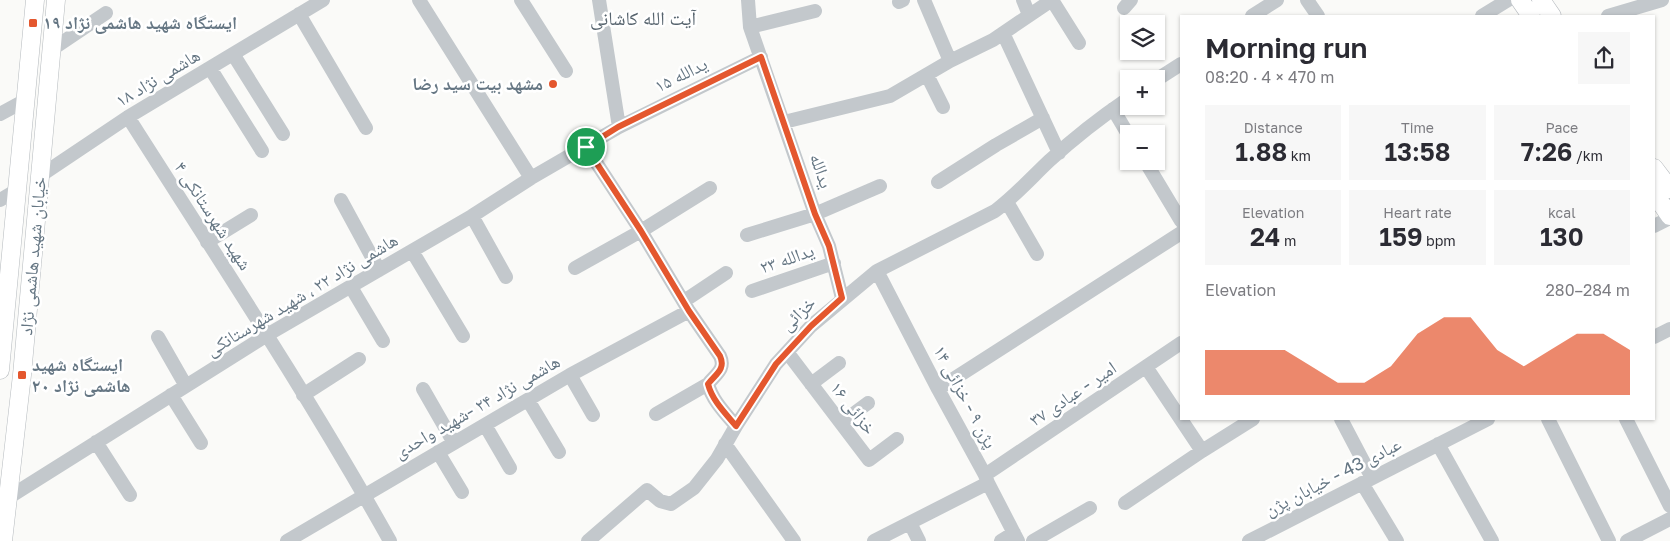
<!DOCTYPE html>
<meta charset="utf-8">
<style>
:root{--surface:#fff;--page:#f7f7f7;--text:#2b2b33;--muted:#7c7c81;--accent:#e4572e}
body{margin:0;font-family:"Golos Text","Noto Naskh Arabic",sans-serif;background:var(--page);color:var(--text);height:100vh;display:flex;flex-direction:column;font-size:19px;white-space:nowrap}
*{box-sizing:border-box;margin:0}
p{font-size:16px;color:var(--muted)}
.icon{flex:none;width:28px;height:28px;fill:none;stroke:currentColor;stroke-width:2;stroke-linecap:round;stroke-linejoin:round}
.map{position:relative;flex:1;overflow:hidden}
.panel{position:absolute;left:1180px;top:15px;width:475px;height:405px;display:flex;flex-direction:column;background:var(--surface);border-radius:0px;box-shadow:0 1px 4px #0004}
.panel>*{flex:none}
.fabs{position:absolute;left:1120px;top:15px;display:grid;gap:10px}
.fabs a{display:grid;place-items:center;width:45px;height:45px;border-radius:0px;background:var(--surface);box-shadow:0 1px 4px #0004;font-size:25px}
.pin{position:absolute;display:grid;place-items:center;width:42px;height:42px;color:#fff;margin:-21px;border:2px solid #fff;border-radius:50%;box-shadow:0 1px 5px #0007}
.round{display:grid;place-items:center;flex:none;width:52px;height:52px;border-radius:0px;background:var(--page)}
.summary{display:flex;align-items:center;justify-content:space-between;height:85px;padding:0 25px}
h1{font-size:28px;font-weight:600;line-height:38px}
.stats{display:grid;grid-template-columns:repeat(3,1fr);gap:8px;height:85px;padding:5px 25px}
.stats div{display:grid;align-content:center;border-radius:0px;background:var(--page);text-align:center}
.stats b{font-size:25px;font-weight:600}
.stats small{font-size:14px;font-weight:400}
.stats p{font-size:14px}
.chart{height:140px;padding:10px 25px}
.chart p{display:flex;justify-content:space-between}
.chart svg{width:100%;height:90px;margin-top:5px;fill:var(--accent);opacity:.7}
.map>svg:first-child{display:block}
.lines{fill:none;stroke-linecap:round;stroke-linejoin:round}
.major-casing{stroke:#b5babe;stroke-width:19}
.minor{stroke:#c3c8cc;stroke-width:14}
.major{stroke:#fff;stroke-width:18}
.route-casing{stroke:#fff;stroke-width:10}
.route{stroke:#e4572e;stroke-width:6}
.poi-dot{fill:#e4572e;stroke:#fff;stroke-width:2}
.labels{text-anchor:middle;stroke-width:5;stroke-linejoin:round;paint-order:stroke}
.poi-label{font-size:18px;font-weight:bold;fill:#657683;stroke:#fff;text-anchor:start}
.street-label{font-size:18px;fill:#657683;stroke:#fff}
.neighbourhood-label{font-size:19px;fill:#57646e;stroke:#fff}
</style>
<div class="map">
<svg width="1670" height="541" viewBox="0 0 1670 541">
<rect width="100%" height="100%" fill="#fafaf8"/>
<g class="lines">
<defs>
<path id="major" d="M1520,0L1531,16
M1541,0L1552,16
M1654,168L1670,189
M1654,193L1670,216
M0,370L35,0
M3,541L22,375L56,0"/>
</defs>
<use href="#major" class="major-casing"/>
<path class="minor" d="M419,0L531,178
M521,0L566,71
M599,0L619,127
M748,0L750,27L815,214L829,246L842,298
M924,0L950,61
M1023,0L1029,15
M1052,0L1079,43
M1307,0L1318,16
M899,2L903,0
M1124,8L1131,0
M299,14L366,128
M1252,16L1277,0
M1482,16L1508,0
M1608,16L1662,0
M750,27L815,11
M1003,33L1059,153
M51,50L106,13
M233,54L283,134
M210,68L262,151
M927,75L943,107
M1156,80L1181,64
M1113,109L1129,136
M0,114L24,101
M128,117C217,257 309,396 390,541
M784,122L890,96L950,61L993,40L1052,0
M586,147L641,231L689,311L720,356C726,369 716,374 708,384C712,400 725,413 736,426
M1145,161L1181,221
M40,176L128,117L323,0
M938,182L996,145L1043,118
M0,200L17,190
M341,200L379,270
M1007,202L1037,254
M472,216L506,277
M1654,226L1670,218
M747,235L815,214L880,186
M207,242L251,215
M412,251L463,336
M575,268L641,231L710,188
M877,271L938,389L985,475L988,483L1018,541
M351,287L383,341
M752,291L834,263
M684,301L726,273
M158,337L186,386
M1654,337L1670,329
M787,352L869,460L897,439
M1146,367L1202,451
M570,375L593,415
M811,384L839,363
M423,389L454,443
M938,389L1181,233
M171,395L201,443
M303,395L359,359
M528,400L559,452
M656,414L708,384
M1341,419L1372,478
M1548,419L1609,541
M1626,419L1670,506
M841,423L868,403
M485,425L510,468
M96,442L130,495
M725,444L794,541
M1438,444L1492,541
M438,452L462,492
M985,475L1181,343
M1362,483L1397,541
M3,501L267,335L472,216L531,178L619,127L761,57
M1125,503L1202,451L1253,419
M910,523L919,541
M287,541L570,375L689,311
M588,541L647,490L660,501L671,504L694,488L717,459L736,426L776,364L811,326L877,271L995,211C1015,196 1031,178 1049,161C1074,138 1101,117 1129,98
M874,541L988,483
M1001,541L1014,533
M1033,541L1090,508
M1249,541L1488,419
M1627,541L1670,519"/>
<use href="#major" class="major"/>
</g>
<g class="lines">
<defs>
<path id="route" d="M761,57L815,214L829,246L842,298L811,326L776,364L736,426C725,413 712,400 708,384C716,374 726,369 720,356L689,311L641,231L586,147L618,127Z"/>
</defs>
<use href="#route" class="route-casing"/>
<use href="#route" class="route"/>
</g>
<g class="poi-dot">
<rect x="28" y="18" width="10" height="10" rx="2.5"/>
<circle cx="553" cy="84" r="5"/>
<rect x="17" y="370" width="10" height="10" rx="2.5"/>
</g>
<g class="labels">
<g class="poi-label">
<text x="43" y="29">ایستگاه شهید هاشمی نژاد ۱۹</text>
<text x="543" y="90" text-anchor="end">مشهد بيت سيد رضا</text>
<text x="32" y="371">ایستگاه شهید<tspan x="32" dy="21">هاشمی نژاد ۲۰</tspan></text>
</g>
<g class="street-label">
<text transform="translate(681 75) rotate(-26)" y="6">یدالله ۱۵</text>
<text transform="translate(158 78) rotate(-31)" y="6">هاشمی نژاد ۱۸</text>
<text transform="translate(821 171) rotate(71)" y="6">یدالله</text>
<text transform="translate(213 216) rotate(57)" y="6">شهید شهرستانکی ۴</text>
<text transform="translate(33 256) rotate(-85)" y="6">خیابان شهید هاشمی نژاد</text>
<text transform="translate(787 259) rotate(-19)" y="6">یدالله ۲۳</text>
<text transform="translate(302 295) rotate(-31)" y="6">هاشمی نژاد ۲۲ ، شهید شهرستانکی</text>
<text transform="translate(798 314) rotate(-44)" y="6">خزائی</text>
<text transform="translate(1073 394) rotate(-34)" y="6">امیر - عبادی ۳۷</text>
<text transform="translate(965 397) rotate(62)" y="6">پژن ۹ - خزائی ۱۴</text>
<text transform="translate(477 407) rotate(-30)" y="6">هاشمی نژاد ۲۴ -شهید واحدی</text>
<text transform="translate(853 408) rotate(52)" y="6">خزائی ۱۶</text>
<text transform="translate(1333 477) rotate(-27)" y="6">عبادی 43 - خیابان پژن</text>
</g>
<g class="neighbourhood-label">
<text x="643" y="25">آیت الله کاشانی</text>
</g>
</g>
</svg>
<div class="fabs">
<a><svg class="icon" aria-label="layers" viewBox="0 0 24 24"><path d="M12 4l9 5-9 5-9-5zM3 14l9 5 9-5"/></svg></a>
<a>+</a>
<a>−</a>
</div>
<div class="pin" style="left:586px;top:147px;background:#1e9e55"><svg class="icon" aria-label="arrive" viewBox="0 0 24 24"><path d="M6 21V4h12l-3 4 3 4H6"/></svg></div>
<section class="panel">
<div class="summary"><div><h1>Morning run</h1><p>08:20 · 4 × 470 m</p></div><a class="round"><svg class="icon" aria-label="share" viewBox="0 0 24 24"><path d="M12 15V3M7 8l5-5 5 5M5 13v7h14v-7"/></svg></a></div>
<div class="stats">
<div><p>Distance</p><b>1.88<small> km</small></b></div>
<div><p>Time</p><b>13:58</b></div>
<div><p>Pace</p><b>7:26<small> /km</small></b></div>
</div>
<div class="stats">
<div><p>Elevation</p><b>24<small> m</small></b></div>
<div><p>Heart rate</p><b>159<small> bpm</small></b></div>
<div><p>kcal</p><b>130</b></div>
</div>
<div class="chart"><p><span>Elevation</span>280–284 m</p>
<svg viewBox="0 0 160 44" preserveAspectRatio="none"><path d="M0 44V22L10 22L20 22L30 22L40 30L50 38L60 38L70 30L80 14L90 6L100 6L110 22L120 30L130 22L140 14L150 14L160 22V44z"/></svg>
</div>
</section>
</div>
